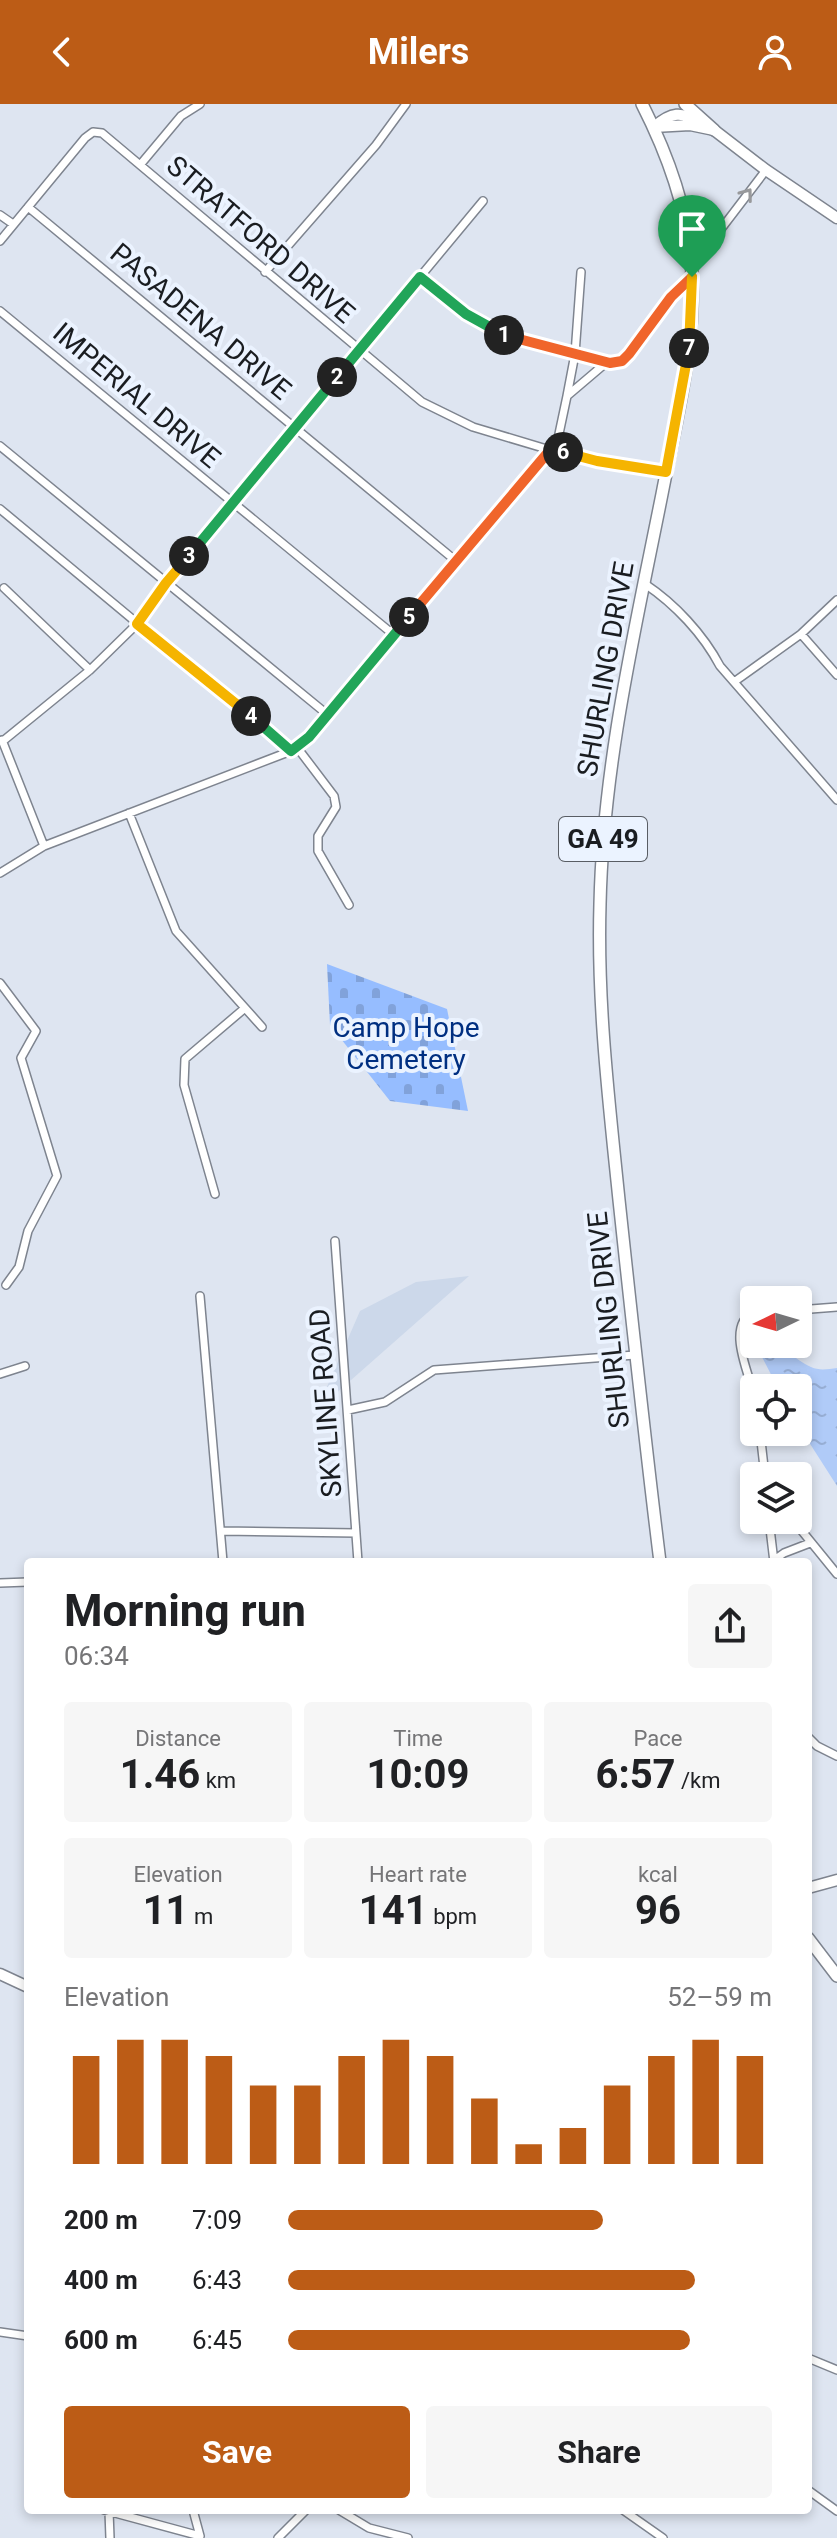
<!DOCTYPE html>
<meta charset="utf-8">
<style>
:root{--surface:#fff;--page:#f6f6f6;--text:#202124;--muted:#757577;--accent:#bc5c16}
body{margin:0;font-family:Roboto,sans-serif;background:var(--page);color:var(--text);height:100vh;display:flex;flex-direction:column;font-size:30px;white-space:nowrap}
*{box-sizing:border-box;margin:0}
p{font-size:26px;color:var(--muted)}
.icon{flex:none;width:44px;height:44px;fill:none;stroke:currentColor;stroke-width:2;stroke-linecap:round;stroke-linejoin:round}
.map{position:relative;flex:1;overflow:hidden}
.details{position:absolute;left:24px;top:1454px;width:788px;height:956px;display:flex;flex-direction:column;background:var(--surface);border-radius:8px;box-shadow:0 4px 12px #0003}
.details>*{flex:none}
.needle{width:52px;rotate:265deg}
.fabs{position:absolute;left:740px;top:1182px;display:grid;gap:16px}
.fabs a{display:grid;place-items:center;width:72px;height:72px;border-radius:8px;background:var(--surface);box-shadow:0 4px 12px #0003;font-size:40px}
.pin{position:absolute;display:grid;place-items:center;width:68px;height:68px;color:#fff;margin:-82px -34px;border-radius:50% 50% 50% 0;rotate:-45deg;box-shadow:0 0 8px #0007}
.pin .icon{rotate:45deg}
.km{position:absolute;width:40px;height:40px;margin:-20px;border-radius:50%;background:#222;color:#fff;font-size:22px;line-height:40px;text-align:center}
.round{display:grid;place-items:center;flex:none;width:84px;height:84px;border-radius:8px;background:var(--page)}
.headline{display:flex;align-items:center;justify-content:space-between;height:136px;padding:0 40px}
h1{font-size:44px;font-weight:700;line-height:60px}
.stats{display:grid;grid-template-columns:repeat(3,1fr);gap:12px;height:136px;padding:8px 40px}
.stats div{display:grid;align-content:center;border-radius:8px;background:var(--page);text-align:center}
.stats b{font-size:40px;font-weight:700}
.stats small{font-size:22px;font-weight:400}
.stats p{font-size:22px}
.chart{height:224px;padding:16px 40px}
.chart p{display:flex;justify-content:space-between}
.chart svg{width:100%;height:144px;margin-top:8px;stroke:var(--accent);stroke-width:6}
.primary-button{display:flex;gap:16px;margin-top:auto;padding:16px 40px}
.primary-button a{flex:1;height:92px;border-radius:8px;background:var(--accent);color:#fff;font-size:32px;font-weight:700;line-height:92px;text-align:center}
.primary-button a+a{background:var(--page);color:var(--text)}
ul{padding:0 40px;list-style:none;font-size:26px}
li{display:grid;grid-template-columns:128px 96px 1fr;align-items:center;height:60px}
li i{height:20px;border-radius:10px;background:var(--accent)}
header{display:flex;justify-content:space-between;align-items:center;height:104px;padding:0 40px;background:var(--accent);color:#fff;font-size:36px;font-weight:700}
.map>svg:first-child{display:block}
.built{fill:#ccd8ea}
.cemetery{fill:url(#cemetery-stones)}
.water{fill:url(#water-ripples)}
.lines{fill:none;stroke-linecap:round;stroke-linejoin:round}
.street-casing{stroke:#7e848f;stroke-width:10}
.secondary-casing{stroke:#7e848f;stroke-width:13}
.primary-casing{stroke:#7e848f;stroke-width:14}
.street{stroke:#fff;stroke-width:7}
.secondary{stroke:#fff;stroke-width:10}
.primary{stroke:#fff;stroke-width:11}
.oneway{stroke:#98999b}
.split-1-casing{stroke:#fff;stroke-width:16}
.split-2-casing{stroke:#fff;stroke-width:16}
.split-3-casing{stroke:#fff;stroke-width:16}
.split-4-casing{stroke:#fff;stroke-width:16}
.split-5-casing{stroke:#fff;stroke-width:16}
.split-6-casing{stroke:#fff;stroke-width:16}
.split-7-casing{stroke:#fff;stroke-width:16}
.split-8-casing{stroke:#fff;stroke-width:16}
.split-1{stroke:#f0652b;stroke-width:10}
.split-2{stroke:#22a559;stroke-width:10}
.split-3{stroke:#22a559;stroke-width:10}
.split-4{stroke:#f5b400;stroke-width:10}
.split-5{stroke:#22a559;stroke-width:10}
.split-6{stroke:#f0652b;stroke-width:10}
.split-7{stroke:#f5b400;stroke-width:10}
.split-8{stroke:#f5b400;stroke-width:10}
.labels{text-anchor:middle;stroke-width:8;stroke-linejoin:round;paint-order:stroke}
.shield{fill:#ebf3ff;stroke:#595d64;stroke-width:2}
.shield-label{font-size:26px;font-weight:bold;fill:#1a1d21}
.street-label{font-size:28px;fill:#1a1d21;stroke:#ebf3ff}
.park-label{font-size:28px;fill:#002f81;stroke:#ebf3ff}
</style>
<header><svg class="icon" aria-label="back" viewBox="0 0 24 24"><path d="M15 5l-7 7 7 7"/></svg>Milers<svg class="icon" aria-label="person" viewBox="0 0 24 24"><circle cx="12" cy="8" r="4"/><path d="M4 21q1-7 8-7t8 7"/></svg></header>
<div class="map">
<svg width="837" height="2434" viewBox="0 0 837 2434">
<defs>
<pattern id="cemetery-stones" width="16" height="16" patternUnits="userSpaceOnUse" patternTransform="scale(2)"><rect width="16" height="16" fill="#96bdff"/><path d="M2 7V4a2 2 0 0 1 4 0v3zM10 15v-3a2 2 0 0 1 4 0v3z" fill="#81a2da"/></pattern>
<pattern id="water-ripples" width="26" height="14" patternUnits="userSpaceOnUse" patternTransform="scale(2)"><rect width="26" height="14" fill="#b0cbf8"/><path d="M2 4q2-2 4 0t4 0M15 11q2-2 4 0t4 0" fill="none" stroke="#97aed4"/></pattern>
</defs>
<rect width="100%" height="100%" fill="#dee5f1"/>
<path class="built" d="M469,1172L342,1284L316,1308L360,1207L416,1178Z"/>
<path class="cemetery" d="M327,860L447,905L468,1007L390,997L330,921Z"/>
<path class="water" d="M764,1240C783,1240 795,1256 811,1263C820,1267 828,1265 837,1264V1382L798,1321V1284H778L762,1253Z"/>
<g class="lines">
<defs>
<path id="street" d="M140,61L181,12L200,0
M28,103L456,457
M0,111L13,120
M0,137L85,34L93,28L102,29L422,298L473,323L550,346L556,344L597,357L666,368
M691,154L718,129L766,66
M265,168L376,41L406,0
M420,173L466,210L494,227L514,234L615,260L622,257L629,250L671,193L692,173
M0,207L394,531
M567,292L575,250L581,168
M0,342L328,611
M556,344L567,292L607,258
M0,405L291,647
M645,480C675,500 703,530 720,562L837,696
M4,484L90,566
M801,530L837,571
M734,578L801,530L837,496
M2,636L44,742
M3,637L90,566L137,520L166,479L483,97
M296,642L334,692L336,703L318,732V747L349,801
M129,709L176,827L262,923
M0,769L44,742L291,647L309,633L328,611L550,346
M0,879L36,927L21,954L57,1072L28,1127L19,1163L6,1181
M215,1090L184,981L185,955L245,904
M335,1137L358,1458
M200,1192L223,1458
M798,1206L837,1203
M754,1208C725,1221 749,1269 754,1291
M0,1270L25,1262
M348,1306L385,1298L434,1266L635,1251
M760,1328L765,1372
M769,1416L774,1458
M793,1416L837,1470
M221,1427L356,1429
M774,1456L784,1449L810,1439
M0,1479L28,1478
M808,1633L817,1642L837,1652
M0,2228L28,2232
M808,2254L837,2266
M808,2386L837,2407
M104,2406L200,2432
M193,2406L200,2432
M339,2406L369,2424L408,2434
M623,2406L663,2434
M109,2407L110,2434
M278,2434L306,2406"/>
<path id="secondary" d="M654,23L690,21L714,26L766,66L837,114
M654,23C670,9 683,5 699,21
M808,1784L837,1776
M0,1870L28,1883"/>
<path id="primary" d="M642,0C667,49 686,100 691,155C698,235 677,312 662,390C635,526 603,661 600,800C597,899 609,998 619,1096C632,1217 645,1338 660,1458
M685,0L714,26
M808,1834L837,1872"/>
</defs>
<use href="#street" class="street-casing"/>
<use href="#secondary" class="secondary-casing"/>
<use href="#primary" class="primary-casing"/>
<use href="#street" class="street"/>
<use href="#secondary" class="secondary"/>
<use href="#primary" class="primary"/>
</g>
<defs><path id="oneway-chevron" d="M-2-3.5L2.5 0L-2 3.5" fill="none" stroke-width="1.6" stroke-linecap="round" stroke-linejoin="round" transform="scale(2)"/></defs>
<use class="oneway" href="#oneway-chevron" transform="translate(747 90) rotate(-53)"/>
<g class="lines">
<defs>
<path id="split-1" d="M504,231L610,259L622,257L629,250L671,193L692,173"/>
<path id="split-2" d="M337,273L420,173L466,210L504,231"/>
<path id="split-3" d="M189,452L337,273"/>
<path id="split-4" d="M189,452L166,479L137,520L251,612"/>
<path id="split-5" d="M251,612L291,647L309,633L409,513"/>
<path id="split-6" d="M409,513L550,346L556,344L563,348"/>
<path id="split-7" d="M563,348L597,357L666,368L689,244"/>
<path id="split-8" d="M689,244L692,173"/>
</defs>
<use href="#split-1" class="split-1-casing"/>
<use href="#split-2" class="split-2-casing"/>
<use href="#split-3" class="split-3-casing"/>
<use href="#split-4" class="split-4-casing"/>
<use href="#split-5" class="split-5-casing"/>
<use href="#split-6" class="split-6-casing"/>
<use href="#split-7" class="split-7-casing"/>
<use href="#split-8" class="split-8-casing"/>
<use href="#split-1" class="split-1"/>
<use href="#split-2" class="split-2"/>
<use href="#split-3" class="split-3"/>
<use href="#split-4" class="split-4"/>
<use href="#split-5" class="split-5"/>
<use href="#split-6" class="split-6"/>
<use href="#split-7" class="split-7"/>
<use href="#split-8" class="split-8"/>
</g>
<g class="labels">
<rect class="shield" x="559" y="713" width="88" height="44" rx="6"/>
<g class="shield-label">
<text x="603" y="744">GA 49</text>
</g>
<g class="street-label">
<text transform="translate(261 135) rotate(41)" y="10">STRATFORD DRIVE</text>
<text transform="translate(201 217) rotate(40)" y="10">PASADENA DRIVE</text>
<text transform="translate(137 291) rotate(40)" y="10">IMPERIAL DRIVE</text>
<text transform="translate(605 565) rotate(-80)" y="10">SHURLING DRIVE</text>
<text transform="translate(608 1216) rotate(-96)" y="10">SHURLING DRIVE</text>
<text transform="translate(325 1299) rotate(-94)" y="10">SKYLINE ROAD</text>
</g>
<g class="park-label">
<text x="406" y="933">Camp Hope<tspan x="406" dy="32">Cemetery</tspan></text>
</g>
</g>
</svg>
<div class="fabs">
<a><svg class="needle" viewBox="-14 -14 28 28"><path d="M0-13l5 13h-10z" fill="#e53935"/><path d="M0 13l5-13h-10z" fill="#757577"/></svg></a>
<a><svg class="icon" aria-label="locate" viewBox="0 0 24 24"><circle cx="12" cy="12" r="6"/><path d="M12 2v4M12 18v4M2 12h4M18 12h4"/></svg></a>
<a><svg class="icon" aria-label="layers" viewBox="0 0 24 24"><path d="M12 4l9 5-9 5-9-5zM3 14l9 5 9-5"/></svg></a>
</div>
<div class="pin" style="left:692px;top:173px;background:#1e9e55"><svg class="icon" aria-label="arrive" viewBox="0 0 24 24"><path d="M6 21V4h12l-3 4 3 4H6"/></svg></div>
<b class="km" style="left:504px;top:231px">1</b>
<b class="km" style="left:337px;top:273px">2</b>
<b class="km" style="left:189px;top:452px">3</b>
<b class="km" style="left:251px;top:612px">4</b>
<b class="km" style="left:409px;top:513px">5</b>
<b class="km" style="left:563px;top:348px">6</b>
<b class="km" style="left:689px;top:244px">7</b>
<section class="details">
<div class="headline"><div><h1>Morning run</h1><p>06:34</p></div><a class="round"><svg class="icon" aria-label="share" viewBox="0 0 24 24"><path d="M12 15V3M7 8l5-5 5 5M5 13v7h14v-7"/></svg></a></div>
<div class="stats">
<div><p>Distance</p><b>1.46<small> km</small></b></div>
<div><p>Time</p><b>10:09</b></div>
<div><p>Pace</p><b>6:57<small> /km</small></b></div>
</div>
<div class="stats">
<div><p>Elevation</p><b>11<small> m</small></b></div>
<div><p>Heart rate</p><b>141<small> bpm</small></b></div>
<div><p>kcal</p><b>96</b></div>
</div>
<div class="chart"><p><span>Elevation</span>52–59 m</p>
<svg viewBox="0 0 160 44" preserveAspectRatio="none"><path d="M5 44V11M15 44V6M25 44V6M35 44V11M45 44V20M55 44V20M65 44V11M75 44V6M85 44V11M95 44V24M105 44V38M115 44V33M125 44V20M135 44V11M145 44V6M155 44V11"/></svg>
</div>
<ul>
<li><b>200 m</b>7:09<i style="width:65%"></i></li>
<li><b>400 m</b>6:43<i style="width:84%"></i></li>
<li><b>600 m</b>6:45<i style="width:83%"></i></li>
</ul>
<div class="primary-button"><a>Save</a><a>Share</a></div>
</section>
</div>
